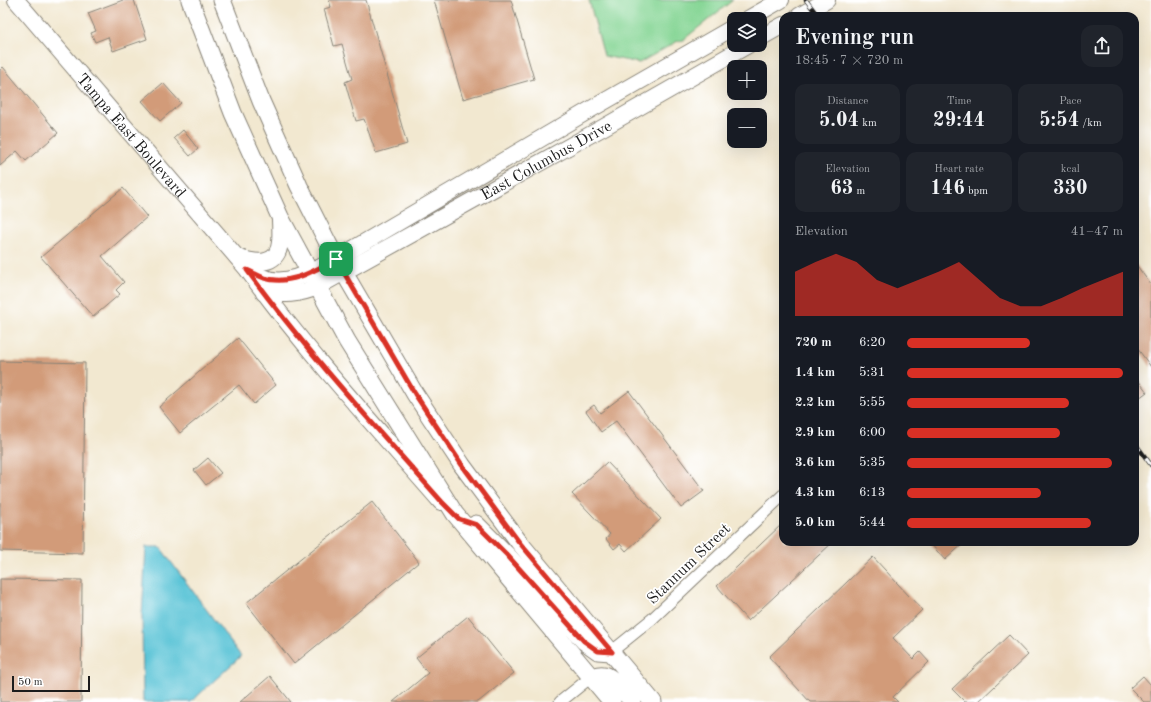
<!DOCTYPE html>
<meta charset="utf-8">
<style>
:root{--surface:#171b24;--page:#20242c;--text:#f1f3f6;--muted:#9ea1a6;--accent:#d93025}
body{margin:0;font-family:"Old Standard TT",serif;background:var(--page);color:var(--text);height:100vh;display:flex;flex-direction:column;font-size:15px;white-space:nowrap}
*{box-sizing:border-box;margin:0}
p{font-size:13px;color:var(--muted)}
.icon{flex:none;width:22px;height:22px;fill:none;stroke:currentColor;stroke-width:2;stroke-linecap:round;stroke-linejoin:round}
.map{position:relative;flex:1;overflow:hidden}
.side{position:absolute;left:779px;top:12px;width:360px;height:534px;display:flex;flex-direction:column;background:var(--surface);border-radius:12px;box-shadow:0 4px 16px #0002}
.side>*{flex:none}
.controls{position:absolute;left:727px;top:12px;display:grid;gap:8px}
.controls a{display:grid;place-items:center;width:40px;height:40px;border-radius:8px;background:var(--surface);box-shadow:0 4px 16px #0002;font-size:20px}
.scale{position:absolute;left:12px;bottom:10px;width:78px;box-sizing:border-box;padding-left:4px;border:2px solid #1c1c1c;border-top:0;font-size:11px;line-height:14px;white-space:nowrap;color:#1c1c1c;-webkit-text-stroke:3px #fff;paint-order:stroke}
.pin{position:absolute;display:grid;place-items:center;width:34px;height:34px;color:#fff;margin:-17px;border-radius:8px;box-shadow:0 2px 6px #0006}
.round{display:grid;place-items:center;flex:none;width:42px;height:42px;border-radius:12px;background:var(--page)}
.head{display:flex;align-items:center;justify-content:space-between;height:68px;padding:0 16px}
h1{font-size:22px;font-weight:600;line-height:30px}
.metrics{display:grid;grid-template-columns:repeat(3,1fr);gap:6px;height:68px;padding:4px 16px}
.metrics div{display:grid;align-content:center;border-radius:10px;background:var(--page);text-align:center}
.metrics b{font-size:20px;font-weight:600}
.metrics small{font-size:11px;font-weight:400}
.metrics p{font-size:11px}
.chart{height:112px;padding:8px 16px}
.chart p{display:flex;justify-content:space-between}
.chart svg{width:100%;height:72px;margin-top:4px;fill:var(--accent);opacity:.7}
ul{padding:0 16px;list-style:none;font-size:13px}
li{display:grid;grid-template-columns:64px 48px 1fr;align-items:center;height:30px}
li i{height:10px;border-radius:5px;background:var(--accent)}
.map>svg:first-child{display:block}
.green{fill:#85d594;stroke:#507858}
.water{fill:#5bc4d7;stroke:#3c707a}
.building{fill:#d29b79}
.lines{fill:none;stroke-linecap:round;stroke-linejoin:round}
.street-casing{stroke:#878276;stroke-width:13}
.secondary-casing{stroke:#878276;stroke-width:18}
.primary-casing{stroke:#878276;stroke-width:19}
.street{stroke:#fff;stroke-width:11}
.secondary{stroke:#fff;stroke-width:16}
.primary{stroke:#fff;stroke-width:17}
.rail-casing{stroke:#1c1c1c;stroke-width:4.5}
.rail{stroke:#fff;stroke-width:3;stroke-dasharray:9;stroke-linecap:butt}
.route-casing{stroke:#fff;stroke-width:8}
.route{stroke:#d93025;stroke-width:5}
.labels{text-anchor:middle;stroke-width:3.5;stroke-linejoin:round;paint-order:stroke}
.street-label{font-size:16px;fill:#1c1c1c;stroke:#fff}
</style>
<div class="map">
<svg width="1151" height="702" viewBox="0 0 1151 702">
<rect width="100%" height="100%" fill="#fff"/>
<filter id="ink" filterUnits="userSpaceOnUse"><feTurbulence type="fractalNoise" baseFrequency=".025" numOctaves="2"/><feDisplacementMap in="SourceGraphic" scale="8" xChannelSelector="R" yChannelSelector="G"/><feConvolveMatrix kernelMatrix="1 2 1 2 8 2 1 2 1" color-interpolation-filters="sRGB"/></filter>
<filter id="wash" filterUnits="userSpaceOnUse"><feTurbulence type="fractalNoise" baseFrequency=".012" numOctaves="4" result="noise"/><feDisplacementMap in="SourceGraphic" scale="16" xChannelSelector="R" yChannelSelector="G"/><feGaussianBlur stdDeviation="0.9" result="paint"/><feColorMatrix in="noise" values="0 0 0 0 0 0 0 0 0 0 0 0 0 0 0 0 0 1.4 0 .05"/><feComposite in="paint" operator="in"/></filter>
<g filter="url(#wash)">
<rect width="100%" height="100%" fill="#f2e8d0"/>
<path class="green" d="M589,0H733L683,40L678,41L639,63L604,56Z"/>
<path class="water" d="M146,547H160L241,656L191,702H143L142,615Z"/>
<g id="blocks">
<path class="building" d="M123,0H134L147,39L113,51L108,37L95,42L91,33L96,31L88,13Z
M329,0H366L407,144L376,153L364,119L356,121L345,82L352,79L342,44L334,46L324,9L331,7Z
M434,0H511L534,79L463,99Z
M3,67L58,133L26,161L17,151L0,166V70Z
M163,83L181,103L160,121L142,101Z
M183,130L198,149L190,156L174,138Z
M123,188L147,217L102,256L124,282L116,290L120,294L93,317L41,257Z
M1135,263L1151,285V367L1135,345Z
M238,338L276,385L254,404L239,385L180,433L159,407Z
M0,361L85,363L83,553L0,551Z
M1135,376L1147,392L1135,401Z
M629,391L704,491L681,508L616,421L601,432L586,411L594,405L600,413Z
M208,458L221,473L206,485L194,470Z
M607,462L661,519L626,551L620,544L614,549L606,539L610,534L572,494Z
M372,502L419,562L294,664L246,603Z
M783,523V542H833L748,621L717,586Z
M931,542H963L964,543L945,560L930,543Z
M873,557L922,610L893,638L913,659L920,652L929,662L893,697L898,702H810L769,657Z
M0,579L82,580L81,702H0Z
M468,616L514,673L478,702H393L428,673L416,658Z
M1009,635L1028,655L978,702H965L952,689Z
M270,676L291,702H240Z
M1143,676L1151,685V702H1144L1130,688Z"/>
</g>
</g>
<g filter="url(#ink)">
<use href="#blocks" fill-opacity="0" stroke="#878276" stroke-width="1"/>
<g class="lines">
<defs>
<path id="street" d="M611,652L652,619L783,495
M560,702L591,677"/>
<g id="secondary">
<path id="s1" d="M16,0L247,269C306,351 375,426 441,502"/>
<path d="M799,16L827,0"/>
<path d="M748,19L781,0"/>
<path d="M760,38L783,25"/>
<path d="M237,257C254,263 278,268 280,242C281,234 280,225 280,217"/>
<path d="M248,270C253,273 257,275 262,277C287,288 315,270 336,259L593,108L734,27"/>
<path id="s2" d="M264,293C283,295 299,295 317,287L604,127L748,45"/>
</g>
<path id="primary" d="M190,0L233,113L280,217L347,341L455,514L612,702
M222,0L261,101L299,186L336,259L415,394L462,465L519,542L653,702
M476,524L507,555L584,641L598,651L611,652
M591,677C595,676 599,674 604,675C615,678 625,694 633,702"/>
</defs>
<use href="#street" class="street-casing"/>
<use href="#secondary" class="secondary-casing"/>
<use href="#primary" class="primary-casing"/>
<use href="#street" class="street"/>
<use href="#secondary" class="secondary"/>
<use href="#primary" class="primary"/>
<defs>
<path id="rail" d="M806,0L818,16
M1135,443L1151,465"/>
</defs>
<use href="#rail" class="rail-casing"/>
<use href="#rail" class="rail"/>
</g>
</g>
<g class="lines" filter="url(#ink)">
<defs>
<path id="route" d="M336,259L415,394L462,465L519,542L612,652L598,651L584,641L507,555L477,525L459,519L442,502C375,426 306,351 247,270C252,272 258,276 264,278C290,286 314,271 336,259Z"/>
</defs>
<use href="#route" class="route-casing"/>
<use href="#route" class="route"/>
</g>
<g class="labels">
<g class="street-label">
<text dy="6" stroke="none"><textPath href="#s1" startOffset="178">Tampa East Boulevard</textPath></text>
<text dy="6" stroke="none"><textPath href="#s2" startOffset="316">East Columbus Drive</textPath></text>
<text transform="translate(688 563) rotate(-44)" y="6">Stannum Street</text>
</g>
</g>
</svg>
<div class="controls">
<a><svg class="icon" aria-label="layers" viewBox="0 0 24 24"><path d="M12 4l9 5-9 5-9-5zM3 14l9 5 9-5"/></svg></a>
<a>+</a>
<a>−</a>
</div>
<div class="scale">50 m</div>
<div class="pin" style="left:336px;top:259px;background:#1e9e55"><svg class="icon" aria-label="arrive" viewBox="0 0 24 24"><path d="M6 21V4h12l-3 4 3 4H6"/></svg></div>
<section class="side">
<div class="head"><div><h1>Evening run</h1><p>18:45 · 7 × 720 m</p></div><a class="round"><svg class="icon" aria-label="share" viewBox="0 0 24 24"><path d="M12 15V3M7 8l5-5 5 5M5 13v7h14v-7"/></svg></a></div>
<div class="metrics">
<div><p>Distance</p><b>5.04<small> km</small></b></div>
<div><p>Time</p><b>29:44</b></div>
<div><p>Pace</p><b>5:54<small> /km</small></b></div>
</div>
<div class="metrics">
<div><p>Elevation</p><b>63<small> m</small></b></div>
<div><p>Heart rate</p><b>146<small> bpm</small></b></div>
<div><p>kcal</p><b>330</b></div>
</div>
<div class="chart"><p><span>Elevation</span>41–47 m</p>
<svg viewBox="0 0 160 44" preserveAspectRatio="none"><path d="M0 44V17L10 11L20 6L30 11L40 22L50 27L60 22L70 17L80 11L90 22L100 33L110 38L120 38L130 33L140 27L150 22L160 17V44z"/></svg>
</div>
<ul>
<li><b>720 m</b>6:20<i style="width:57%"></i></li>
<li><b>1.4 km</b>5:31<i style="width:100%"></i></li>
<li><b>2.2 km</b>5:55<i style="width:75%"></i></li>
<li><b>2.9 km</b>6:00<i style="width:71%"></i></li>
<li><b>3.6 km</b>5:35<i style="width:95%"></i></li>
<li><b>4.3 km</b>6:13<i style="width:62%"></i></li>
<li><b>5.0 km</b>5:44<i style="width:85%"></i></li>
</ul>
</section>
</div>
